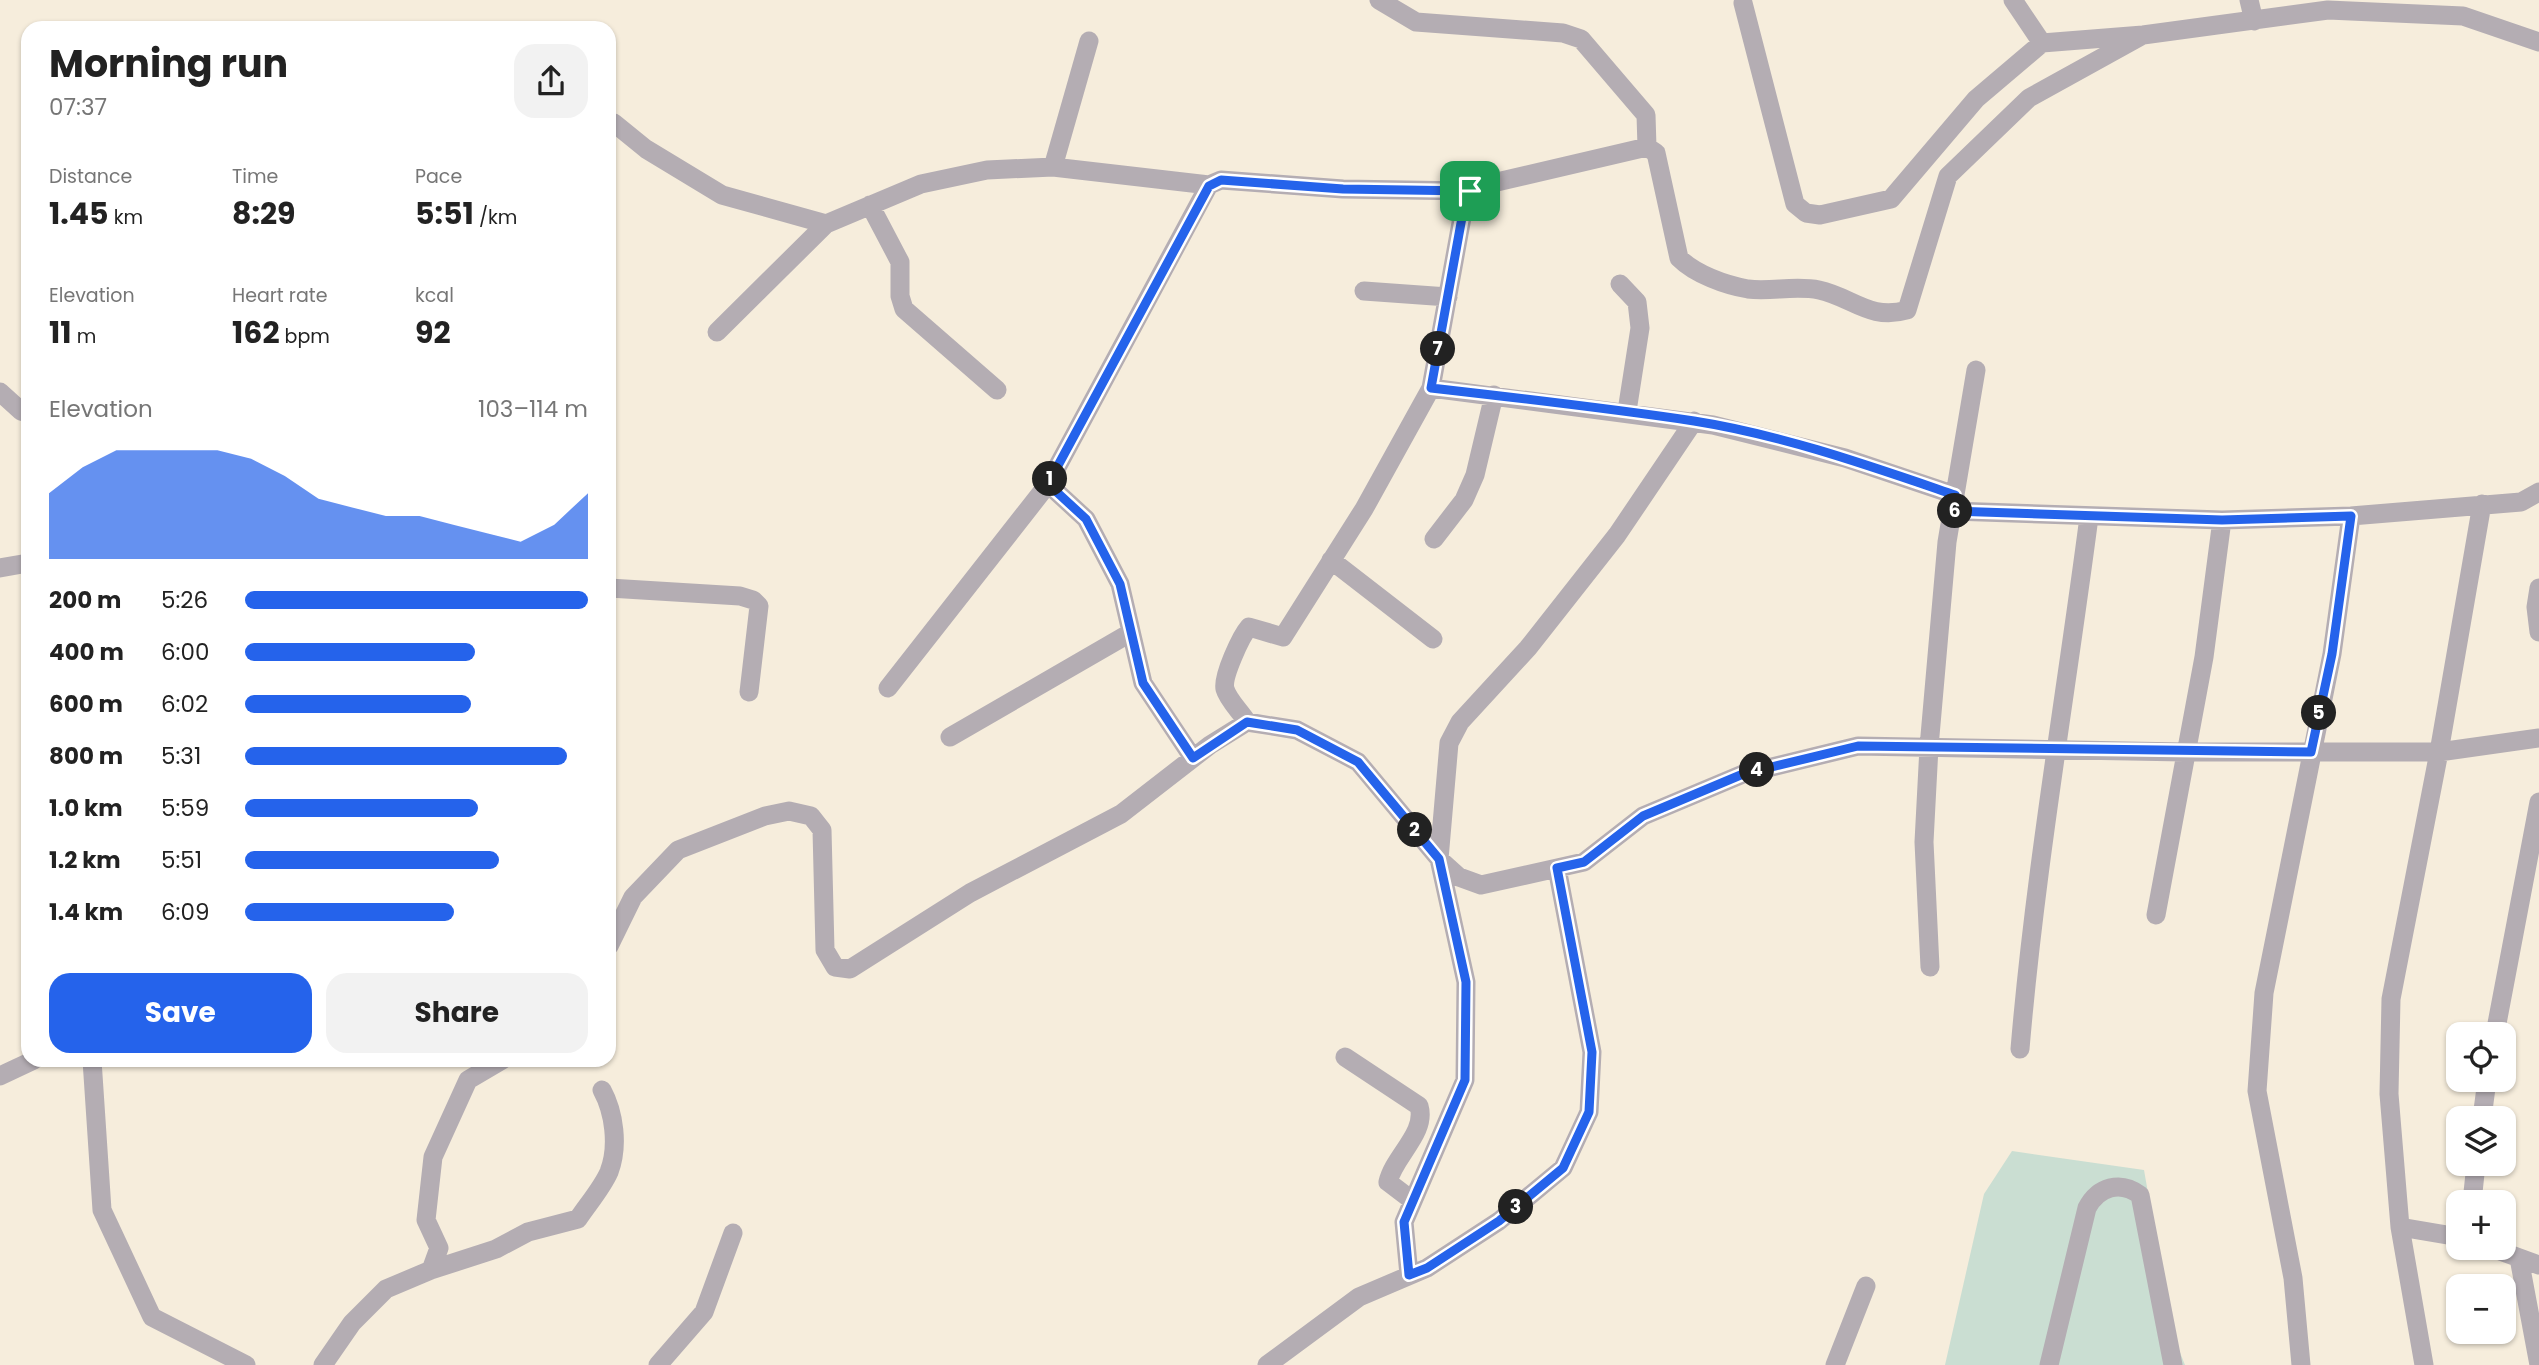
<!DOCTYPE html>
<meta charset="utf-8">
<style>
:root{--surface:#fff;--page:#f2f2f2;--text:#222;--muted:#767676;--accent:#2563eb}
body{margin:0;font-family:Poppins,sans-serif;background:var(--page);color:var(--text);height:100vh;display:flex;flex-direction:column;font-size:26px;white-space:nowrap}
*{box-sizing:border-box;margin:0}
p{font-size:23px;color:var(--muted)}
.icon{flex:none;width:38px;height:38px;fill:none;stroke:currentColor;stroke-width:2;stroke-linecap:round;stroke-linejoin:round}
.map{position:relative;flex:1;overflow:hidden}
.side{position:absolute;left:21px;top:21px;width:595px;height:1046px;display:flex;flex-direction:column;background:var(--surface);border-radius:21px;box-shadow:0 2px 5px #0004}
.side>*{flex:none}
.fabs{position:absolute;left:2446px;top:1022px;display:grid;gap:14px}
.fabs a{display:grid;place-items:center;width:70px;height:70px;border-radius:14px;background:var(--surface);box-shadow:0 2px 5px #0004;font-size:35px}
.pin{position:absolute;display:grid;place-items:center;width:60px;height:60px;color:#fff;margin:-30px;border-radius:14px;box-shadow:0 4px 10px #0006}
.km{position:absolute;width:35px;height:35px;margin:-18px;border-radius:50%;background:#222;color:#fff;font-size:19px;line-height:35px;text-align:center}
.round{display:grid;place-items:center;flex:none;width:74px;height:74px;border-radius:21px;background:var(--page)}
.head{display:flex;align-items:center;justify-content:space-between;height:119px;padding:0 28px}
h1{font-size:38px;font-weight:700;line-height:52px}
.metrics{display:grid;grid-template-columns:repeat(3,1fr);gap:10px;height:119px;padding:7px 28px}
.metrics div{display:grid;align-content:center}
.metrics b{font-size:30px;font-weight:700}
.metrics small{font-size:19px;font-weight:400}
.metrics p{font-size:19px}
.chart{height:196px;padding:14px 28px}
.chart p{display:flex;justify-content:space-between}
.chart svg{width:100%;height:126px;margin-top:7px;fill:var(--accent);opacity:.7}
.action{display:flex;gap:14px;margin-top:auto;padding:14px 28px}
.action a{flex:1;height:80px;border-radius:21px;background:var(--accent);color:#fff;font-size:28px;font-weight:700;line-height:80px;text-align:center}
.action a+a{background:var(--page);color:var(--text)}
ul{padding:0 28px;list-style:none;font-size:23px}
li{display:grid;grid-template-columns:112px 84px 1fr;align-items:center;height:52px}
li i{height:18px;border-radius:9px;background:var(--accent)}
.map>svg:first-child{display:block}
.green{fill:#caded2}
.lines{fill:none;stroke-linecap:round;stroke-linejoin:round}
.minor{stroke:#b4adb3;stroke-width:19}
.route-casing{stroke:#fff;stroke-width:14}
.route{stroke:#2563eb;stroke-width:9}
</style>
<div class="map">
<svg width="2539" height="1365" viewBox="0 0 2539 1365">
<rect width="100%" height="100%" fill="#f6eddc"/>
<path class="green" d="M2012,1151L2144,1170L2173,1335L2185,1365H1945L1984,1194Z"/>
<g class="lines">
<path class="minor" d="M1379,0L1416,22L1563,33L1581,39L1646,115L1647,147
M2013,0L2042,43
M2249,0L2254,21
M1743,3L1795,204L1806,213L1820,215L1891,199L1976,99L2042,43L2143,35L2328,10L2463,16L2539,42
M609,123H614L646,149L722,195L826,224L921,184L987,170L1053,167L1209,185
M1053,167L1089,41
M870,205L900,262V296L904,309L997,390
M1620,284L1637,302L1640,328L1627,411
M1364,291L1448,297
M717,332L826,224
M1431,388L1713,425L1845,458L1955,495
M0,392L21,411L28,413
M1048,484L1209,185L1221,180L1343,189L1470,191
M1952,511L2222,520L2351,516L2521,502L2539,492
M1434,539L1464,500L1475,475L1494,395
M1331,560L1433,639
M0,568L28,563
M609,588L740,596L753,600L759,606L749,692
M2539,588L2536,607L2539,632
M888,688L1048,484L1086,519L1120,584L1143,683L1193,758
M1247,722C1241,712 1228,700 1225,689C1222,677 1241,636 1249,627L1283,637L1364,509L1431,388L1465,201L1470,191L1484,185L1647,147L1656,153L1679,258C1695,274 1725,285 1748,289C1771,292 1795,285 1819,290C1852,297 1870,321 1907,310L1948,176L2029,98L2143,35
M950,737L1130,633
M2156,915L2204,657L2222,520
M609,946L633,897L678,850L765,816L789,811L811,816L822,830L825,950L835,967L850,969L970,893L1121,814L1210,745L1247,722L1297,730L1358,762L1439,859L1459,877L1481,885L1584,862L1643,816L1743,774L1858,746L2184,752H2439L2539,738
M1930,967L1924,842L1929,747L1947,542L1976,370
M2495,1034L2539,802
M2020,1049C2035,871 2066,694 2089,517
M1345,1057L1419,1106C1427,1133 1394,1156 1388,1182L1413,1201
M92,1060L102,1210L152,1317L246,1365
M0,1076L34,1060
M2482,1118L2487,1080
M2472,1202L2476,1164
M2400,1227L2424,1365
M2459,1237L2400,1227L2389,1094L2391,999L2439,752L2482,504
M2492,1248L2539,1265
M2519,1258L2539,1365
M431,1270L496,1249L528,1232L578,1219C588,1204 602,1188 609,1172C619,1146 614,1112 602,1090
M1409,1275L1404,1222L1465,1080L1466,982L1439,859L1449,743L1460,722L1528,648L1617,535L1694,421
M323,1365L352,1323L386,1289L431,1270L439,1248L426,1220L433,1157L468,1080L502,1060
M658,1365L704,1312L733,1233
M1267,1365L1359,1297L1427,1268L1499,1221L1563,1168L1589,1112L1592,1052L1557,868
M1835,1365L1866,1286
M2049,1365L2087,1208C2098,1187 2120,1180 2140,1195L2173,1365
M2301,1365L2293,1278L2257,1091L2264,993L2332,654L2351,516"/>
</g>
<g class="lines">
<defs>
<path id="route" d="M1221,180L1343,189L1470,191L1465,201L1431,388C1519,398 1607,408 1694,421C1783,435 1870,466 1955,495L1952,511L2222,520L2351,516L2332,654L2311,752L1858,746L1743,774L1643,816L1584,862L1557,868L1592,1052L1589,1112L1563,1168L1499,1221L1427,1268L1409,1275L1404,1222L1465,1080L1466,982L1439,859L1358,762L1297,730L1247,722L1193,758L1143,683L1120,584L1086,519L1048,484L1209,186Z"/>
</defs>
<use href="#route" class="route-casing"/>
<use href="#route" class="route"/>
</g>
</svg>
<div class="fabs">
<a><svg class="icon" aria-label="locate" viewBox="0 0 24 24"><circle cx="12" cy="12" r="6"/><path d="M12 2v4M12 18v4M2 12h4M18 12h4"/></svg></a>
<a><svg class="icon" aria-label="layers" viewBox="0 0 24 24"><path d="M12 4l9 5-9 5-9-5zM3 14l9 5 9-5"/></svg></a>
<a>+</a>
<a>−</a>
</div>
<div class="pin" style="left:1470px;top:191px;background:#1e9e55"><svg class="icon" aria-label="arrive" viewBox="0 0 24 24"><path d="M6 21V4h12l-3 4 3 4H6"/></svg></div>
<b class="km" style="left:1050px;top:479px">1</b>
<b class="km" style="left:1415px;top:830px">2</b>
<b class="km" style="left:1516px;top:1207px">3</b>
<b class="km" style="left:1757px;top:770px">4</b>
<b class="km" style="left:2319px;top:713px">5</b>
<b class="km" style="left:1955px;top:511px">6</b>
<b class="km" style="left:1438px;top:349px">7</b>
<section class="side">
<div class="head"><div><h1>Morning run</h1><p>07:37</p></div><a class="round"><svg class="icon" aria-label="share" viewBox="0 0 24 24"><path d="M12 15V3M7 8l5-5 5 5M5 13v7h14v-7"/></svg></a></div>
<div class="metrics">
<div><p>Distance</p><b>1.45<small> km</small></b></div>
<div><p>Time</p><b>8:29</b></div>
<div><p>Pace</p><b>5:51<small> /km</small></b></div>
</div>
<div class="metrics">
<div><p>Elevation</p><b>11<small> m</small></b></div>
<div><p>Heart rate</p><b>162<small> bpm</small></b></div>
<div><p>kcal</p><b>92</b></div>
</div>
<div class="chart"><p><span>Elevation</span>103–114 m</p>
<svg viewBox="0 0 160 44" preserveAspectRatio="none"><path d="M0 44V21L10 12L20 6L30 6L40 6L50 6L60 9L70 15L80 23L90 26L100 29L110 29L120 32L130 35L140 38L150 32L160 21V44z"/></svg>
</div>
<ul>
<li><b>200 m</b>5:26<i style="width:100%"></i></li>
<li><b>400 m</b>6:00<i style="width:67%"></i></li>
<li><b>600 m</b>6:02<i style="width:66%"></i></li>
<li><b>800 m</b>5:31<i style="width:94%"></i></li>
<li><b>1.0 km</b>5:59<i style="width:68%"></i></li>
<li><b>1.2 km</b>5:51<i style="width:74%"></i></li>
<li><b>1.4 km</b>6:09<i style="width:61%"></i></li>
</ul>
<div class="action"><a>Save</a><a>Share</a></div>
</section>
</div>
